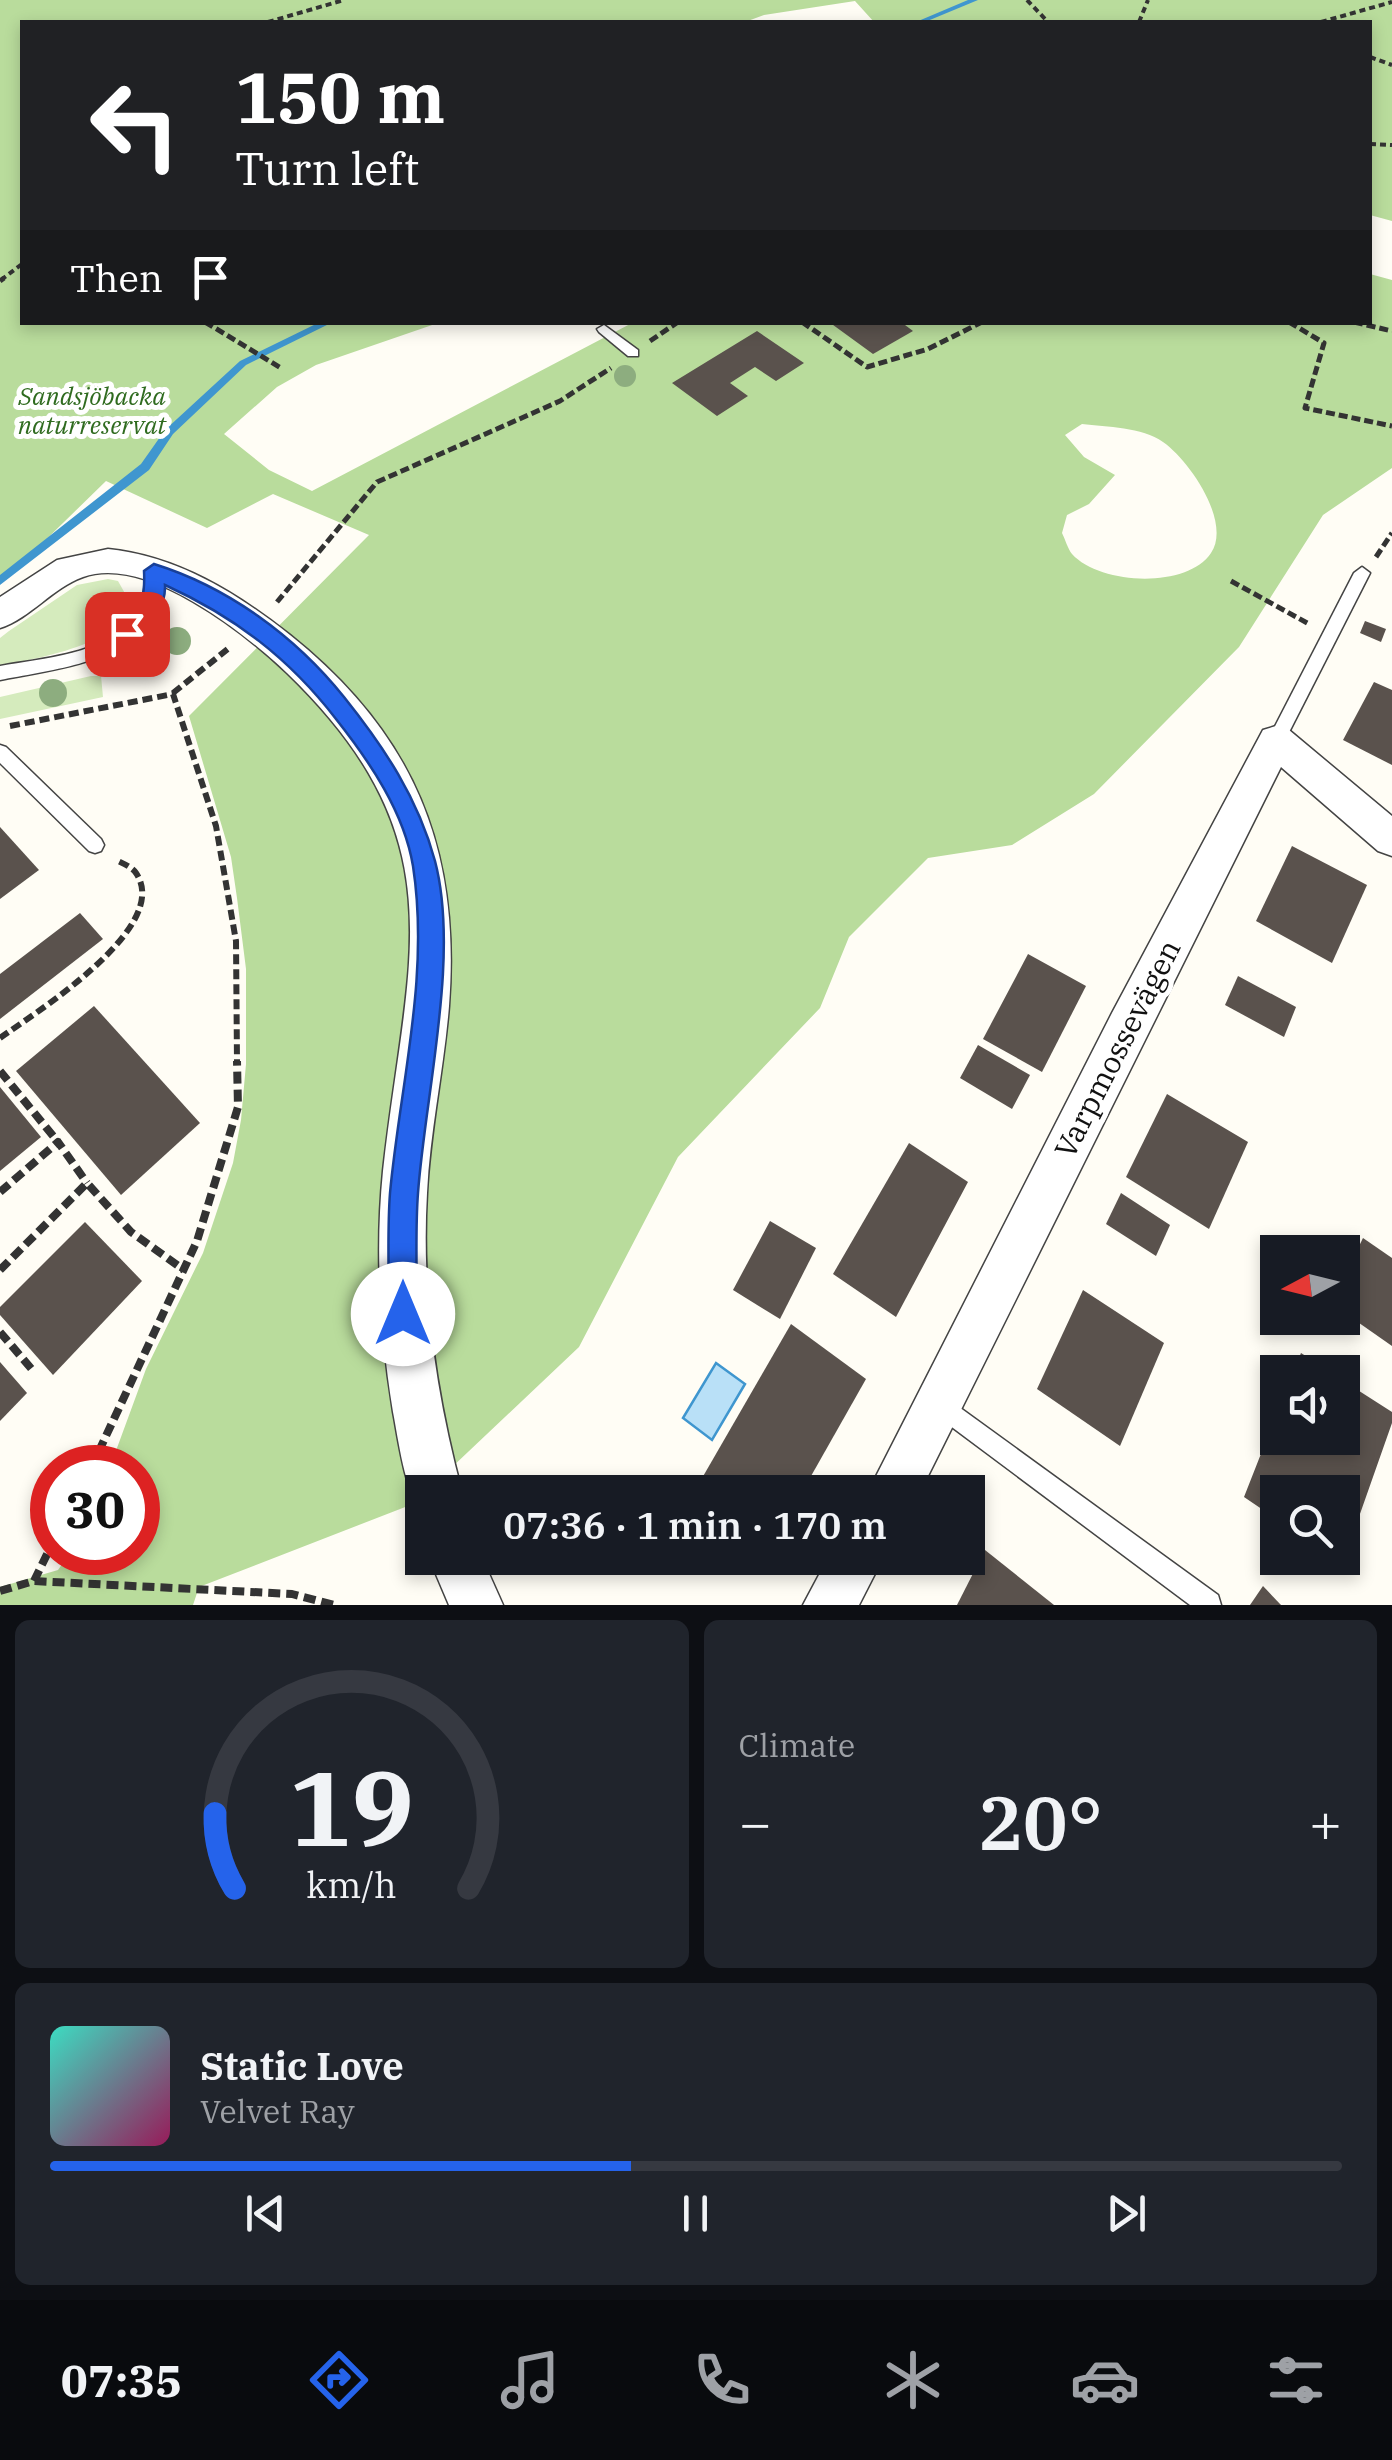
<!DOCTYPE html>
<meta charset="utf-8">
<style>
body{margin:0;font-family:"IBM Plex Serif",serif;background:#20242c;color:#f1f3f6;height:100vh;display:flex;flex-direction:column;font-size:38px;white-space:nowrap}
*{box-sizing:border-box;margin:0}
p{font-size:32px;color:#9ea1a6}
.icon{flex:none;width:55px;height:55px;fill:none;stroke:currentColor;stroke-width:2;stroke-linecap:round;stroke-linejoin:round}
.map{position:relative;height:1605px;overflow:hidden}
.panel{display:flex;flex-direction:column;gap:15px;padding:15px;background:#0d0f14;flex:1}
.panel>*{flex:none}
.hud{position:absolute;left:20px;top:20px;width:1352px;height:305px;border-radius:0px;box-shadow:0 5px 15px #0003;background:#202124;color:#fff;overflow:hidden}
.needle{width:65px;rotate:263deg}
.tools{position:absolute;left:1260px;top:1235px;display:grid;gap:20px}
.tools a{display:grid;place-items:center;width:100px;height:100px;border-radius:0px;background:#171b24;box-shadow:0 5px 15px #0003;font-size:50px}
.speed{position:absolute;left:30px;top:1445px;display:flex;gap:20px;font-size:50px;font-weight:700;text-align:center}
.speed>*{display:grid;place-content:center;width:130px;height:130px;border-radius:50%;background:#171b24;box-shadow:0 5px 15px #0003;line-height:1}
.speed .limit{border:15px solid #d22;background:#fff;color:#111}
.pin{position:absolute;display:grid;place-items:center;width:85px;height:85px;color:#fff;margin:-42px;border-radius:20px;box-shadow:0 5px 15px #0006}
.me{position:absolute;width:110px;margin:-55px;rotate:0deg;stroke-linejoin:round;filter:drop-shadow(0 0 8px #0008)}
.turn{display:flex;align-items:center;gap:35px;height:210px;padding:0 50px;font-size:45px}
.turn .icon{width:130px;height:130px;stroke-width:2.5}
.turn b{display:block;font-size:70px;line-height:85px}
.then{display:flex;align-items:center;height:95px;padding:0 50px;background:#0003;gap:20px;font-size:38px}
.big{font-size:75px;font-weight:600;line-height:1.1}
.panel .card{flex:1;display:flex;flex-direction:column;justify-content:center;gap:15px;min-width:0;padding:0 35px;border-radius:15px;background:#20242c}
.panel .dial{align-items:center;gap:0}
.dial svg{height:260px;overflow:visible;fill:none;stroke:#363941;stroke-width:7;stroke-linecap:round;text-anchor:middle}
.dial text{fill:#f1f3f6;stroke:none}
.song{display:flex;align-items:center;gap:30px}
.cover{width:120px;height:120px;border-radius:15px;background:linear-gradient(135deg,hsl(170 70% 55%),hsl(330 70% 35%))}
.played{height:10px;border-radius:5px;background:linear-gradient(90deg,#2563eb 45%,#363941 45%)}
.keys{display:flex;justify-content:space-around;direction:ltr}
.heat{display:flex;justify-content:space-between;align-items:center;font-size:55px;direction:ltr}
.panel .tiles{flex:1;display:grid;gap:15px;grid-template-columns:1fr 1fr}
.card:last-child{grid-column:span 2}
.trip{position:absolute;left:405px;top:1475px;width:580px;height:100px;border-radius:0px;background:#171b24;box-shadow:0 5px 15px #0003;font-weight:600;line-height:100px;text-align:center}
.tabs{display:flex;height:160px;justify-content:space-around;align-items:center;background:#090b0e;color:#9ea1a6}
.tabs .icon{width:70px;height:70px}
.tabs .active{color:#2563eb}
.tabs b{font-size:45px;color:#f1f3f6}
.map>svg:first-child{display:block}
</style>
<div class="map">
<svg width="1392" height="1605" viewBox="0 0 1392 1605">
<rect width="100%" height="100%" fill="#fffdf5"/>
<g fill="#d5ebbd">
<path d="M108,579L118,581C121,587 127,595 128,602C133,642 29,661 0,665V638L9,631L77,585Z"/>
<polygon points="91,676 101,676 103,697 0,719 0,697"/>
</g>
<path fill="#b9dc9c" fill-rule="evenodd" d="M0,0H1392V221L1370,215V22H874L855,1L764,15L745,22H22V322L438,323L316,365L277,387L224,434L269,470L312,491L632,323L1370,322V274L1392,280V468L1323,515L1239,647L1094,794L1012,845L928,858L849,937L820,1008L678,1157L579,1347L413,1504L199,1587L193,1605H0V1587L58,1570L70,1553L138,1552V1468L110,1467L146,1369L203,1253L233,1163L241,1120L246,1064V969L237,898L231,857L189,716L369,535L273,494L207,528L106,481L21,564L0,578ZM1082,424C1107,427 1142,427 1163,442C1189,460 1232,522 1211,553C1187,589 1100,585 1072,554C1068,549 1065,539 1062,533L1067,515L1089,504L1115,475L1084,457L1065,435Z"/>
<polygon fill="#b9e0f7" stroke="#3f96cf" stroke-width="2.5" points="716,1363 745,1384 712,1440 683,1418"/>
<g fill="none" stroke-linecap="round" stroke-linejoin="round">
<g fill="#3f96cf" fill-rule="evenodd">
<polygon points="968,0 978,0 925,22 916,22"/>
<polygon points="320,322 333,322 246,365 173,434 149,470 0,585 0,575 141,464 165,430 240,361"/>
</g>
</g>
<g fill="#5a524d">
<polygon points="829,322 901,322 913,331 873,354"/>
<polygon points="757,331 804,363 776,381 755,367 730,383 748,396 717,416 672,383"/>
<polygon points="1365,621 1386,629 1381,642 1360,633"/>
<polygon points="1374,682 1392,690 1392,765 1343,740"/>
<polygon points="0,827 39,870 0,899"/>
<polygon points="1292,846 1367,885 1332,963 1256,921"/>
<polygon points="80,913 103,939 0,1019 0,974"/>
<polygon points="1028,954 1086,986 1042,1072 983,1039"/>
<polygon points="1238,976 1296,1007 1284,1037 1225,1005"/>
<polygon points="94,1006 200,1123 121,1195 16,1071"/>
<polygon points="978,1045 1030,1075 1012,1109 960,1078"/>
<polygon points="0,1087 41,1137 0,1171"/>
<polygon points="1167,1094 1248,1142 1209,1229 1126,1177"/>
<polygon points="909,1143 968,1182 896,1317 833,1274"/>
<polygon points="1121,1193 1170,1225 1156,1256 1106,1224"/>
<polygon points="770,1221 816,1248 780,1319 733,1290"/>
<polygon points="85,1222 142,1281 53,1375 0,1315 0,1307"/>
<polygon points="1363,1238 1392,1258 1392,1346 1342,1311 1342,1281"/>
<polygon points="1083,1290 1164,1343 1120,1446 1037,1389"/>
<polygon points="791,1324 866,1379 802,1492 694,1492"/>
<polygon points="1301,1353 1331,1372 1293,1372"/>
<polygon points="0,1362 27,1393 0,1421"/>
<polygon points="1342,1380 1392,1412 1392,1423 1342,1565 1330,1558 1342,1558 1342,1492 1278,1492 1278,1520 1244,1497 1277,1413 1278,1438 1342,1438"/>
<polygon points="985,1550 1054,1605 957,1605"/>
<polygon points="1263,1586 1281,1605 1250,1605"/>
</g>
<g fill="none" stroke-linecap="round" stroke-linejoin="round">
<defs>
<g id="service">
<polygon points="604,325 638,350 638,356 628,356 599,332 597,329"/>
<path d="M154,565L162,571C160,590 158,608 146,624C118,664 45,671 0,680V666C43,658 105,655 134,617C144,604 145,587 146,571Z"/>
<polygon points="1362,567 1370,573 1282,746 1270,746 1268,741 1270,736 1354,573"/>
<polygon points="0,745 6,747 101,839 104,845 101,851 95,853 89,851 0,763"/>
<polygon points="941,1394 1218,1595 1221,1605 1190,1605 933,1413 930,1405 933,1397"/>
</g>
<g id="minor">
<path d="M108,549C177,556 237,593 290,635C414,734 461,849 449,1006C444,1069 430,1130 427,1193C421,1295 436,1394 462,1492H422V1511C405,1494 398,1437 393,1412C380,1332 375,1251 383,1171C406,960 462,842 287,673C245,633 146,554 83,577C52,588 31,618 0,628V597L57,560Z"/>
<polygon points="1276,726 1289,730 1392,816 1392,856 1378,851 1281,767 920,1492 868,1492 1112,1013 1263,730"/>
<polygon points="429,1558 482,1558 503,1605 449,1605"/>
<polygon points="828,1558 883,1558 859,1605 803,1605"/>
</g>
</defs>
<use href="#service" stroke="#444" stroke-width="3"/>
<use href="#minor" stroke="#444" stroke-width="3"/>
<g stroke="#333" stroke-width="4" stroke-dasharray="6 4" stroke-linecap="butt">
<polyline points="1027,0 1048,22"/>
<polyline points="268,22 344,0"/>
<polyline points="1139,22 1148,0"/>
<polyline points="1321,22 1392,2"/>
<polyline points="1370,57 1392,65"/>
<polyline points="1370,144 1392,145"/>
<polyline points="1,280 22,264"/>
</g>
<g stroke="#333" stroke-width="5" stroke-dasharray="9 4" stroke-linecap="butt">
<polyline points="0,281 4,278"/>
<polyline points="205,322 281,368"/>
<polyline points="802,322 867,367 928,349 982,322"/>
<polyline points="1289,322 1324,343 1305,408 1392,426"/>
<polyline points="1354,322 1392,331"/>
<polyline points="650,341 678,322"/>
<polyline points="1376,557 1392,533"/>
<polyline points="1231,581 1309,624"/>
<polyline points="277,602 377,482 560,401 611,368"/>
</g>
<g stroke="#333" stroke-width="6" stroke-dasharray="10 5" stroke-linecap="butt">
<polyline points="173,693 229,648"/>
<polyline points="10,726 173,694 216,826 236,941 237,1063"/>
<path d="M0,1038C35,1013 173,927 136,873C132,867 122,863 116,860"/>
</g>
<g stroke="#333" stroke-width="8" stroke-dasharray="12 6" stroke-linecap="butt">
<polyline points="0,1071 58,1142"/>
<polyline points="0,1192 58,1142 87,1183"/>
<polyline points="0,1270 87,1183 131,1232 184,1270"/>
<polyline points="0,1332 35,1373"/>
<polyline points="91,1468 197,1241 238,1107 237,1061"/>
<polyline points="34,1581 52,1544"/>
<polyline points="0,1591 34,1581 292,1594 334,1605"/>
</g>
<use href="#service" fill="#fff" fill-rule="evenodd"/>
<use href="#minor" fill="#fff" fill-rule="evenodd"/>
</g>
<g fill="#8dad7f">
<circle cx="625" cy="376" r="11"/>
<circle cx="177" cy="641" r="14"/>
<circle cx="53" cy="693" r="14"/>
</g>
<path fill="#2563eb" stroke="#184099" stroke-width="2.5" d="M154,564C228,587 295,636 344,697C384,747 418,798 435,861C460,956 425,1095 418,1193C415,1233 417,1274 417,1314L413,1325L403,1329L393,1325L389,1314C389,1274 387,1233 390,1193C400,1085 430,976 413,866C404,812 370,762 336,719C289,658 235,617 165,585C166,608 151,625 135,640H120L117,634C135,606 146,609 144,571Z"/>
<g text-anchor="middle" stroke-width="10" stroke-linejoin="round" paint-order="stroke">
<g font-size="25" font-style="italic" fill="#2f6b1f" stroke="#fff">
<text x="92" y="405">Sandsjöbacka<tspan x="92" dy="29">naturreservat</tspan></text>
</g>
<g font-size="30" fill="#111" stroke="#fff">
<text transform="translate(1118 1049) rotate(-63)" y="10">Varpmossevägen</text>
</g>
</g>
</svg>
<div class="tools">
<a><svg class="needle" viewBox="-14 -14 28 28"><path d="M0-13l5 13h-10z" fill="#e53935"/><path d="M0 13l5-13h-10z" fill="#9ea1a6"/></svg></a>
<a><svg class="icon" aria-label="sound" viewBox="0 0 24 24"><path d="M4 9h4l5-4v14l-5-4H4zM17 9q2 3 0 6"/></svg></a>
<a><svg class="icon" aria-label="search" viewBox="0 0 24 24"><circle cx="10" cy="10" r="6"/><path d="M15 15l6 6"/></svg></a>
</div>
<div class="speed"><div class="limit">30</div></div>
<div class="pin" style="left:127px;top:634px;background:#d93025"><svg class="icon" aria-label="arrive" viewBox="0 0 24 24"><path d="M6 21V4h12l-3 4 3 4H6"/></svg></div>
<svg class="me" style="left:403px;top:1314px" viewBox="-20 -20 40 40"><circle r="19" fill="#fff"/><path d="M0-13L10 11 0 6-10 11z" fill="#2563eb"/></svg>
<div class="trip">07:36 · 1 min · 170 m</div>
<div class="hud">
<div class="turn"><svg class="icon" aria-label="left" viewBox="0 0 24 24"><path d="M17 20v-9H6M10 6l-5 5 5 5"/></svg><div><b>150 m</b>Turn left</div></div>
<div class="then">Then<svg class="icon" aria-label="arrive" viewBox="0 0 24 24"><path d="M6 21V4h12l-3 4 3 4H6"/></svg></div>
</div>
</div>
<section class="panel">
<div class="tiles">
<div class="card dial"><svg viewBox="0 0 100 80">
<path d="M14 69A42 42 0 1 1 86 69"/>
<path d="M14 69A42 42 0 0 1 8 46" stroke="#2563eb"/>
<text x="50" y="56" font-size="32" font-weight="700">19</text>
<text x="50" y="72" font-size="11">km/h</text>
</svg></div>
<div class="card"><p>Climate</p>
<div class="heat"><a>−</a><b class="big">20°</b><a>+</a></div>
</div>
<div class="card">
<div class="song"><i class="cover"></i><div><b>Static Love</b><p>Velvet Ray</p></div></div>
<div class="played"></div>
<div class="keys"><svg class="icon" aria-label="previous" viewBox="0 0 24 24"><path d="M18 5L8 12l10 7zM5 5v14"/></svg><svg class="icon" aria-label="pause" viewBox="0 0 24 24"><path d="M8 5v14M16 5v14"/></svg><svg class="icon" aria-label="next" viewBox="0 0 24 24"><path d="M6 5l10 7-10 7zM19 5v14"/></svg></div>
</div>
</div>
</section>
<nav class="tabs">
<b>07:35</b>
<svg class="icon active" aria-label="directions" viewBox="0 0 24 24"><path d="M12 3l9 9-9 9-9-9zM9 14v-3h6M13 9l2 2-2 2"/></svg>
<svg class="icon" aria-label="music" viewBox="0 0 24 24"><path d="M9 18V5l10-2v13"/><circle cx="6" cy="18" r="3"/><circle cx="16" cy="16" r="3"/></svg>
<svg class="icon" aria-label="phone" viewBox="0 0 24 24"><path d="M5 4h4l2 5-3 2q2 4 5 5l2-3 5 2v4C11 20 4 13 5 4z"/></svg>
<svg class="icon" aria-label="climate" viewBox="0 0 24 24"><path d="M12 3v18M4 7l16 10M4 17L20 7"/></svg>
<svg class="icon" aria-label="car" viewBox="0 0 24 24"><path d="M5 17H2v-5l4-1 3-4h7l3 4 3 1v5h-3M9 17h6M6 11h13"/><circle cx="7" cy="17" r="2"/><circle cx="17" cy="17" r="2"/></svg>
<svg class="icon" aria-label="filters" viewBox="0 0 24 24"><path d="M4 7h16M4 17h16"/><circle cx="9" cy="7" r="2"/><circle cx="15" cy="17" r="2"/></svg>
</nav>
